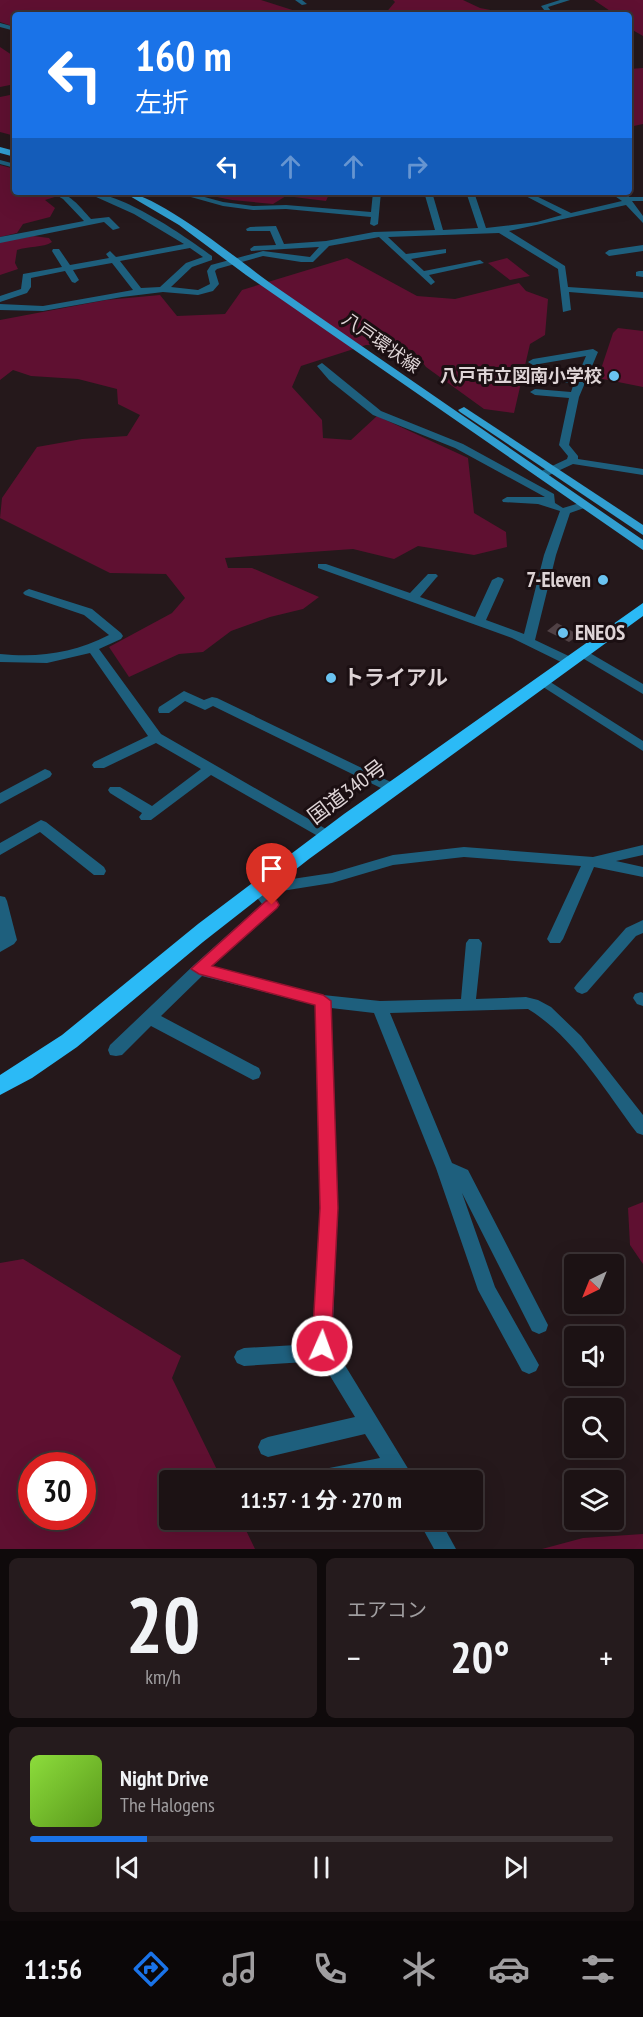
<!DOCTYPE html>
<html lang="ja">
<meta charset="utf-8">
<style>
body{margin:0;font-family:"PT Sans Narrow","Noto Sans JP",sans-serif;background:#251b1d;color:#f1f3f6;height:100vh;display:flex;flex-direction:column;font-size:22px;white-space:nowrap}
*{box-sizing:border-box;margin:0}
p{font-size:20px;color:#a09ea0}
.icon{flex:none;width:33px;height:33px;fill:none;stroke:currentColor;stroke-width:2;stroke-linecap:round;stroke-linejoin:round}
.map{position:relative;height:1549px;overflow:hidden}
.drawer{display:flex;flex-direction:column;gap:9px;padding:9px;background:#0f0a0b;flex:1}
.drawer>*{flex:none}
.hud{position:absolute;left:12px;top:12px;width:620px;height:183px;border-radius:6px;box-shadow:0 6px 24px #0002,0 0 0 2px #3a3234;background:#1a73e8;color:#fff;overflow:hidden}
.needle{width:39px;rotate:223deg}
.fabs{position:absolute;left:564px;top:1254px;display:grid;gap:12px}
.fabs a{display:grid;place-items:center;width:60px;height:60px;border-radius:6px;background:#1c1214;box-shadow:0 6px 24px #0002,0 0 0 2px #3a3234;font-size:30px}
.speed{position:absolute;left:18px;top:1452px;display:flex;gap:12px;font-size:30px;font-weight:700;text-align:center}
.speed>*{display:grid;place-content:center;width:78px;height:78px;border-radius:50%;background:#1c1214;box-shadow:0 6px 24px #0002,0 0 0 2px #3a3234;line-height:1}
.speed .limit{border:9px solid #d22;background:#fff;color:#111}
.pin{position:absolute;display:grid;place-items:center;width:51px;height:51px;color:#fff;margin:-62px -26px;border-radius:50% 50% 50% 0;rotate:-45deg;box-shadow:0 0 6px #0007}
.pin .icon{rotate:45deg}
.me{position:absolute;width:66px;margin:-33px;rotate:2deg;stroke-linejoin:round;filter:drop-shadow(0 0 4px #0008)}
.turn{display:flex;align-items:center;gap:21px;height:126px;padding:0 24px;font-size:27px}
.turn .icon{width:78px;height:78px;stroke-width:2.5}
.turn b{display:block;font-size:42px;line-height:51px}
.lanes{display:flex;align-items:center;height:57px;padding:0 24px;background:#0003;justify-content:center;gap:30px;direction:ltr}
.lanes .off{opacity:.35}
.big{font-size:45px;font-weight:700;line-height:1.1}
.drawer .card{flex:1;display:flex;flex-direction:column;justify-content:center;gap:9px;min-width:0;padding:0 21px;border-radius:9px;background:#251b1d}
.drawer .dial{align-items:center;gap:0}
.dial b{font-size:78px;line-height:1}
.song{display:flex;align-items:center;gap:18px}
.cover{width:72px;height:72px;border-radius:9px;background:linear-gradient(135deg,hsl(90 70% 55%),hsl(90 70% 35%))}
.played{height:6px;border-radius:3px;background:linear-gradient(90deg,#1a73e8 20%,#3a3234 20%)}
.keys{display:flex;justify-content:space-around;direction:ltr}
.heat{display:flex;justify-content:space-between;align-items:center;font-size:33px;direction:ltr}
.drawer .tiles{flex:1;display:grid;gap:9px;grid-template-columns:1fr 1fr}
.card:last-child{grid-column:span 2}
.trip{position:absolute;left:159px;top:1470px;width:324px;height:60px;border-radius:6px;background:#1c1214;box-shadow:0 6px 24px #0002,0 0 0 2px #3a3234;font-weight:700;line-height:60px;text-align:center}
.tab-bar{display:flex;height:96px;justify-content:space-around;align-items:center;background:#0b0708;color:#a09ea0}
.tab-bar .icon{width:42px;height:42px}
.tab-bar .on{color:#1a73e8}
.tab-bar b{font-size:27px;color:#f1f3f6}
.map>svg:first-child{display:block}
</style>
<div class="map">
<svg width="643" height="1549" viewBox="0 0 643 1549">
<rect width="100%" height="100%" fill="#25181b"/>
<g fill="#5f1031" fill-rule="evenodd">
<polygon points="0,0 261,0 308,15 15,15 15,27 0,22"/>
<polygon points="393,0 463,0 480,8 517,15 384,15 395,2"/>
<polygon points="594,0 643,0 643,36 629,28 628,15 616,15"/>
<polygon points="0,47 15,57 15,84 0,87"/>
<polygon points="643,68 643,124 629,127 629,69"/>
<polygon points="15,94 15,136 0,132 0,97"/>
<polygon points="0,165 15,169 15,192 46,192 58,196 45,200 55,208 50,217 23,224 17,233 0,237"/>
<polygon points="192,192 330,192 326,201 286,196 273,204 232,200"/>
<path d="M33,236L49,238L52,242C43,248 28,246 17,250L15,263L18,269L0,275V242Z"/>
<polygon points="347,258 417,296 455,299 519,283 526,291 548,299 545,335 530,344 514,413 484,409 426,367 414,351 398,346 366,345 301,366 292,387 322,420 323,438 351,440 377,416 468,458 474,513 506,532 507,547 474,555 418,546 394,559 353,549 225,558 228,568 252,568 319,597 303,609 270,617 231,631 203,652 179,654 129,677 109,647 172,613 185,598 166,574 110,573 0,518 2,498 37,447 82,439 127,436 140,415 118,404 117,389 78,379 31,376 13,370 0,380 0,320 106,300 160,295 177,316 225,314 242,290"/>
<polygon points="507,258 530,276 510,280 488,263"/>
<polygon points="618,328 643,331 643,387 598,378 613,333"/>
<polygon points="643,1202 643,1264 630,1245 628,1208"/>
<path d="M23,1259L181,1356L172,1378L222,1480H170V1520H241L255,1549H0V1263ZM32,1466H82V1516H32Z"/>
<polygon points="643,1534 643,1549 542,1549 583,1538"/>
</g>
<polygon fill="#504145" points="557,623 579,635 569,642 547,631"/>
<g fill="none" stroke-linecap="round" stroke-linejoin="round">
<g fill="#1e5f7d" fill-rule="evenodd">
<polygon points="295,0 302,0 307,4 302,5"/>
<polygon points="560,0 570,0 548,7 554,15 548,15 541,6"/>
<polygon points="0,23 15,27 15,31 0,27"/>
<polygon points="628,146 632,148 632,181 628,183"/>
<polygon points="0,160 15,164 15,168 0,164"/>
<path d="M51,192C70,192 79,206 91,219L109,217L120,228L113,230L104,222L0,243V237L84,221L63,199Z"/>
<path d="M85,192C122,192 183,235 212,256V260L192,267L171,287L198,290L210,284L207,271L211,265L263,251L310,257L319,247L251,251L250,249L254,246L276,245L270,231H247L246,229L250,227L276,226L284,244L326,241L374,232L435,230L424,192H432L443,230L478,228L466,192H474L486,228L537,222L562,215L518,192H528L571,213L622,201L609,192H627L629,197H643V201H632L643,216V223L626,205L509,231L565,266L568,287L643,292V298L569,292L571,310L563,312L558,269L499,233L388,237L406,254L446,249V253L411,259L424,271L480,260L484,263L429,275L435,282L431,285L379,237L374,238L329,246L313,262H301L263,256L217,269L215,271L219,284L213,291L198,295L163,292L122,297L43,311L0,310V304L43,306L133,290L112,263L73,270L79,280L75,283L72,282L65,271L31,278V287L27,293L0,302V296L21,289L23,274L62,267L52,251L53,249H59L70,265L109,258L106,254L110,251L116,257L184,244L134,214ZM190,248L203,257L186,263L160,287L141,288L120,261Z"/>
<polygon points="173,192 186,192 223,202 253,206 286,205 371,212 373,192 381,192 378,224 374,226 370,224 371,217 286,209 253,210 223,206"/>
<polygon points="643,245 643,251 609,256 605,253 609,250"/>
<polygon points="639,271 643,271 643,277 636,276 636,272"/>
<polygon points="593,349 598,352 579,397 569,445 578,456 578,459 643,469 643,475 573,464 545,477 537,477 537,473 567,459 568,456 559,445 569,398 535,395 530,392 535,389 571,392 574,383 545,381 540,378 545,375 577,377 586,356 533,365 528,362 533,359"/>
<polygon points="322,363 381,411 463,444 554,494 555,503 563,508 583,502 587,503 587,507 570,513 556,555 535,640 575,659 577,662 575,665 567,665 512,638 318,568 318,564 326,564 410,593 428,574 436,574 438,576 436,578 420,597 475,617 492,580 498,577 502,578 504,580 486,620 524,634 544,555 560,511 538,504 503,502 502,500 507,497 545,497 455,448 373,415 329,380 317,366"/>
<path d="M29,589L92,609L121,633L123,636L121,639L99,649L161,734L333,833L335,836L333,839H323L211,775L151,820H141L139,817L142,813L110,793L108,790L110,787H120L152,806L201,769L156,743L104,768H94L92,765L94,762L148,736L90,653L47,663L0,662V654C40,658 73,653 109,635L84,615L25,595L23,593L25,591Z"/>
<polygon points="583,649 643,684 643,694 579,656 577,653 579,650"/>
<polygon points="544,678 643,741 643,751 540,685 538,682"/>
<polygon points="184,691 204,700 212,697 217,698 397,785 399,788 397,791 387,791 213,706 205,710 185,701 169,713 159,713 158,710 159,707"/>
<polygon points="45,769 50,771 52,774 50,777 0,804 0,793"/>
<polygon points="41,820 46,822 104,867 106,871 104,875 94,875 40,832 0,855 0,843"/>
<path d="M643,845V855L616,861L643,867V877L594,867L563,939L560,943H550L547,939L581,866L464,857L393,865L332,883L269,893L278,905L276,909L212,966L323,995L380,1001L461,999L466,943L469,939H479L482,943L476,999L526,997L538,1000L551,1007L581,1036L643,1115V1135L637,1133C605,1091 574,1037 528,1009L390,1013L452,1163L468,1170L548,1325L546,1331L539,1334L532,1331L462,1193L495,1287L539,1365L536,1371L529,1374L522,1371L478,1290L436,1168L374,1013L331,1008L338,1208L332,1344L415,1480H394L391,1476L368,1480H309L312,1473L319,1470L380,1458L365,1434L268,1457L261,1454L258,1447L261,1440L268,1437L355,1417L321,1361L244,1366L237,1363L234,1357L237,1351L244,1348L313,1344L320,1208L315,1005L202,976L161,1016L259,1068L261,1073L259,1078L253,1080L151,1026L122,1055L116,1056L110,1055L108,1050L110,1045L194,965L262,904L250,889L252,885L332,873L393,855L464,847L593,857Z"/>
<polygon points="0,896 5,897 7,901 17,940 14,944 0,952"/>
<polygon points="643,920 643,933 636,936 587,992 582,994 577,992 574,988 577,984 626,928"/>
<polygon points="641,992 643,993 643,1006 637,1004 633,998 635,994"/>
<polygon points="418,1520 440,1520 456,1549 434,1549"/>
</g>
<g fill="#319fd1" fill-rule="evenodd">
<polygon points="0,147 15,151 15,157 0,153"/>
<path d="M123,192C157,192 244,265 276,287C398,371 521,456 643,540V550L246,275L179,225Z"/>
<polygon points="464,407 643,525 643,535 460,412 458,410"/>
</g>
<polygon fill="#2bbaf6" fill-rule="evenodd" points="643,603 643,616 309,859 203,942 77,1047 32,1078 0,1095 0,1075 62,1035 198,924 344,814"/>
</g>
<polygon fill="#e11d48" stroke="#92132f" stroke-width="1.5" points="272,899 277,901 279,905 277,908 212,966 323,995 331,1001 338,1208 331,1346 329,1352 322,1355 315,1352 312,1346 320,1208 315,1005 199,974 191,969 266,901"/>
<g fill="#6ac3f1" stroke="#1b0f12" stroke-width="2">
<circle cx="614" cy="376" r="6"/>
<circle cx="603" cy="580" r="6"/>
<circle cx="563" cy="633" r="6"/>
<circle cx="331" cy="678" r="6"/>
</g>
<g text-anchor="middle" stroke-width="6" stroke-linejoin="round" paint-order="stroke">
<g font-size="18" fill="#ded4d6" stroke="#1b0f12">
<text transform="translate(381 343) rotate(35)" y="6">八戸環状線</text>
</g>
<g font-size="18" font-weight="bold" fill="#ded4d6" stroke="#1b0f12" text-anchor="end">
<text x="602" y="382">八戸市立図南小学校</text>
</g>
<g font-size="21" font-weight="bold" fill="#ded4d6" stroke="#1b0f12" text-anchor="start">
<text x="591" y="587" text-anchor="end">7-Eleven</text>
<text x="575" y="640">ENEOS</text>
<text x="343" y="685">トライアル</text>
</g>
<g font-size="21" fill="#ded4d6" stroke="#1b0f12">
<text transform="translate(347 792) rotate(-37)" y="7">国道340号</text>
</g>
</g>
</svg>
<div class="fabs">
<a><svg class="needle" viewBox="-14 -14 28 28"><path d="M0-13l5 13h-10z" fill="#e53935"/><path d="M0 13l5-13h-10z" fill="#a09ea0"/></svg></a>
<a><svg class="icon" aria-label="sound" viewBox="0 0 24 24"><path d="M4 9h4l5-4v14l-5-4H4zM17 9q2 3 0 6"/></svg></a>
<a><svg class="icon" aria-label="search" viewBox="0 0 24 24"><circle cx="10" cy="10" r="6"/><path d="M15 15l6 6"/></svg></a>
<a><svg class="icon" aria-label="layers" viewBox="0 0 24 24"><path d="M12 4l9 5-9 5-9-5zM3 14l9 5 9-5"/></svg></a>
</div>
<div class="speed"><div class="limit">30</div></div>
<div class="pin" style="left:272px;top:905px;background:#d93025"><svg class="icon" aria-label="arrive" viewBox="0 0 24 24"><path d="M6 21V4h12l-3 4 3 4H6"/></svg></div>
<svg class="me" style="left:322px;top:1346px" viewBox="-20 -20 40 40"><circle r="17" fill="#e11d48" stroke="#fff" stroke-width="3"/><path d="M0-11L8 9 0 5-8 9z" fill="#fff"/></svg>
<div class="trip">11:57 · 1 分 · 270 m</div>
<div class="hud">
<div class="turn"><svg class="icon" aria-label="left" viewBox="0 0 24 24"><path d="M17 20v-9H6M10 6l-5 5 5 5"/></svg><div><b>160 m</b>左折</div></div>
<div class="lanes"><svg class="icon" aria-label="left" viewBox="0 0 24 24"><path d="M17 20v-9H6M10 6l-5 5 5 5"/></svg><svg class="icon off" aria-label="ahead" viewBox="0 0 24 24"><path d="M12 20V5M6 11l6-6 6 6"/></svg><svg class="icon off" aria-label="ahead" viewBox="0 0 24 24"><path d="M12 20V5M6 11l6-6 6 6"/></svg><svg class="icon off" aria-label="right" viewBox="0 0 24 24"><path d="M7 20v-9h11M14 6l5 5-5 5"/></svg></div>
</div>
</div>
<section class="drawer">
<div class="tiles">
<div class="card dial"><b>20</b><p>km/h</p></div>
<div class="card"><p>エアコン</p>
<div class="heat"><a>−</a><b class="big">20°</b><a>+</a></div>
</div>
<div class="card">
<div class="song"><i class="cover"></i><div><b>Night Drive</b><p>The Halogens</p></div></div>
<div class="played"></div>
<div class="keys"><svg class="icon" aria-label="previous" viewBox="0 0 24 24"><path d="M18 5L8 12l10 7zM5 5v14"/></svg><svg class="icon" aria-label="pause" viewBox="0 0 24 24"><path d="M8 5v14M16 5v14"/></svg><svg class="icon" aria-label="next" viewBox="0 0 24 24"><path d="M6 5l10 7-10 7zM19 5v14"/></svg></div>
</div>
</div>
</section>
<nav class="tab-bar">
<b>11:56</b>
<svg class="icon on" aria-label="directions" viewBox="0 0 24 24"><path d="M12 3l9 9-9 9-9-9zM9 14v-3h6M13 9l2 2-2 2"/></svg>
<svg class="icon" aria-label="music" viewBox="0 0 24 24"><path d="M9 18V5l10-2v13"/><circle cx="6" cy="18" r="3"/><circle cx="16" cy="16" r="3"/></svg>
<svg class="icon" aria-label="phone" viewBox="0 0 24 24"><path d="M5 4h4l2 5-3 2q2 4 5 5l2-3 5 2v4C11 20 4 13 5 4z"/></svg>
<svg class="icon" aria-label="climate" viewBox="0 0 24 24"><path d="M12 3v18M4 7l16 10M4 17L20 7"/></svg>
<svg class="icon" aria-label="car" viewBox="0 0 24 24"><path d="M5 17H2v-5l4-1 3-4h7l3 4 3 1v5h-3M9 17h6M6 11h13"/><circle cx="7" cy="17" r="2"/><circle cx="17" cy="17" r="2"/></svg>
<svg class="icon" aria-label="filters" viewBox="0 0 24 24"><path d="M4 7h16M4 17h16"/><circle cx="9" cy="7" r="2"/><circle cx="15" cy="17" r="2"/></svg>
</nav>
